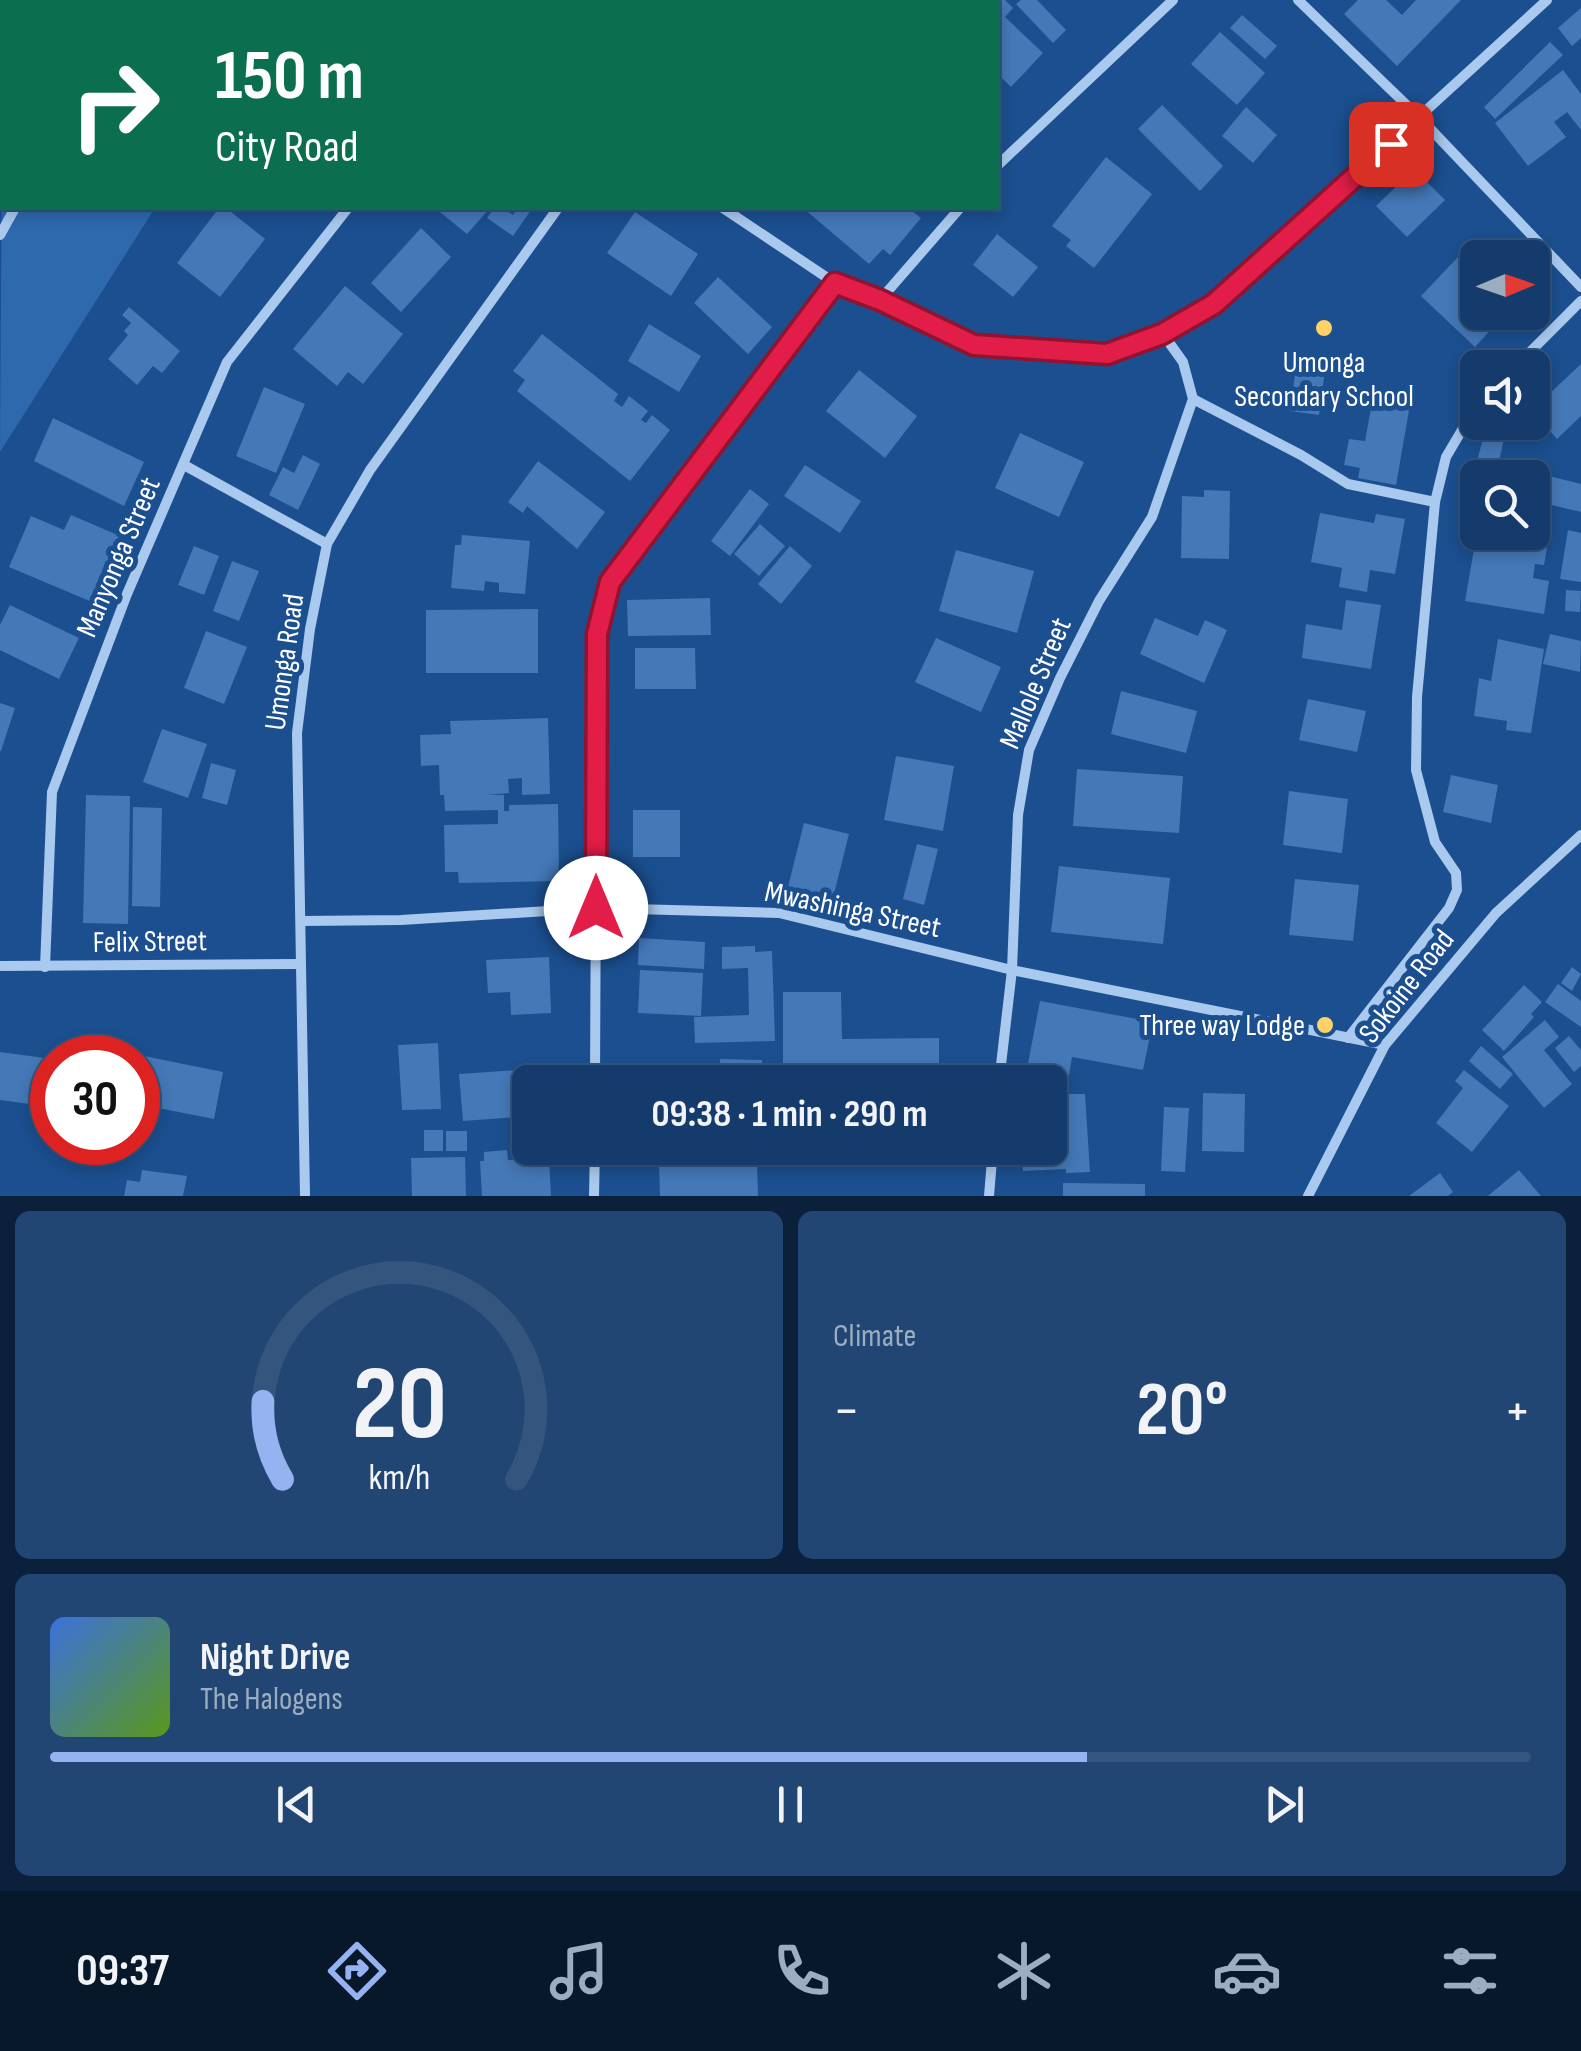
<!DOCTYPE html>
<meta charset="utf-8">
<style>
body{margin:0;font-family:"Sofia Sans Condensed",sans-serif;background:#214673;color:#f1f3f6;height:100vh;display:flex;flex-direction:column;font-size:38px;white-space:nowrap}
*{box-sizing:border-box;margin:0}
p{font-size:32px;color:#9dadc1}
.icon{flex:none;width:55px;height:55px;fill:none;stroke:currentColor;stroke-width:2;stroke-linecap:round;stroke-linejoin:round}
.map{position:relative;height:1196px;overflow:hidden}
.details{display:flex;flex-direction:column;gap:15px;padding:15px;background:#0b203b;flex:1}
.details>*{flex:none}
.banner{position:absolute;left:0px;top:0px;width:1000px;height:210px;box-shadow:0 5px 15px #0003,0 0 0 2px #33557e;background:#0b6e4f;color:#fff;overflow:hidden}
.needle{width:65px;rotate:88deg}
.buttons{position:absolute;left:1460px;top:240px;display:grid;gap:20px}
.buttons a{display:grid;place-items:center;width:90px;height:90px;border-radius:15px;background:#143b6b;box-shadow:0 5px 15px #0003,0 0 0 2px #33557e;font-size:50px}
.speed{position:absolute;left:30px;top:1035px;display:flex;gap:20px;font-size:50px;font-weight:700;text-align:center}
.speed>*{display:grid;place-content:center;width:130px;height:130px;border-radius:50%;background:#143b6b;box-shadow:0 5px 15px #0003,0 0 0 2px #33557e;line-height:1}
.speed .limit{border:15px solid #d22;background:#fff;color:#111}
.pin{position:absolute;display:grid;place-items:center;width:85px;height:85px;color:#fff;margin:-42px;border-radius:20px;box-shadow:0 5px 15px #0006}
.me{position:absolute;width:110px;margin:-55px;rotate:0deg;stroke-linejoin:round;filter:drop-shadow(0 0 8px #0008)}
.turn{display:flex;align-items:center;gap:35px;height:210px;padding:0 50px;font-size:45px}
.turn .icon{width:130px;height:130px;stroke-width:2.5}
.turn b{display:block;font-size:70px;line-height:85px}
.big{font-size:75px;font-weight:700;line-height:1.1}
.details .widget{flex:1;display:flex;flex-direction:column;justify-content:center;gap:15px;min-width:0;padding:0 35px;border-radius:15px;background:#214673}
.details .dial{align-items:center;gap:0}
.dial svg{height:260px;overflow:visible;fill:none;stroke:#33557e;stroke-width:7;stroke-linecap:round;text-anchor:middle}
.dial text{fill:#f1f3f6;stroke:none}
.song{display:flex;align-items:center;gap:30px}
.cover{width:120px;height:120px;border-radius:15px;background:linear-gradient(135deg,hsl(220 70% 55%),hsl(90 70% 35%))}
.played{height:10px;border-radius:5px;background:linear-gradient(90deg,#95b2f1 70%,#33557e 70%)}
.keys{display:flex;justify-content:space-around;direction:ltr}
.heat{display:flex;justify-content:space-between;align-items:center;font-size:55px;direction:ltr}
.details .tiles{flex:1;display:grid;gap:15px;grid-template-columns:1fr 1fr}
.widget:last-child{grid-column:span 2}
.trip{position:absolute;left:512px;top:1065px;width:555px;height:100px;border-radius:15px;background:#143b6b;box-shadow:0 5px 15px #0003,0 0 0 2px #33557e;font-weight:700;line-height:100px;text-align:center}
.menu{display:flex;height:160px;justify-content:space-around;align-items:center;background:#08182b;color:#9dadc1}
.menu .icon{width:70px;height:70px}
.menu .on{color:#95b2f1}
.menu b{font-size:45px;color:#f1f3f6}
.map>svg:first-child{display:block}
</style>
<div class="map">
<svg width="1581" height="1196" viewBox="0 0 1581 1196">
<rect width="100%" height="100%" fill="#1b4f8f"/>
<polygon fill="#2e69ad" points="2,136 2,208 155,208 0,452"/>
<g fill="#4478b7">
<polygon points="998,0 1005,0 1013,8 1005,17 1043,53 1011,87 998,74"/>
<polygon points="1021,0 1037,0 1066,30 1053,43 1016,4"/>
<polygon points="1358,0 1386,0 1402,15 1416,0 1461,0 1397,66 1344,14"/>
<polygon points="1581,8 1581,38 1572,46 1558,28"/>
<polygon points="1242,15 1277,46 1265,59 1230,28"/>
<polygon points="1220,32 1265,73 1237,105 1191,64"/>
<polygon points="1550,42 1563,55 1495,119 1484,107"/>
<polygon points="1563,70 1581,94 1581,130 1567,112 1554,122 1566,137 1528,166 1495,123"/>
<polygon points="1162,105 1223,166 1200,191 1138,129"/>
<polygon points="1246,107 1277,135 1253,163 1222,136"/>
<polygon points="1106,157 1152,194 1094,268 1066,246 1071,240 1052,226"/>
<polygon points="1414,169 1445,200 1407,237 1376,206"/>
<polygon points="219,208 226,208 265,239 220,297 177,263"/>
<polygon points="435,208 490,208 467,234"/>
<polygon points="494,208 503,208 513,215 517,208 531,210 513,236 487,218"/>
<polygon points="803,208 908,208 921,218 890,255 883,249 869,264"/>
<polygon points="635,212 698,254 671,296 607,253"/>
<polygon points="421,228 451,257 401,312 371,283"/>
<polygon points="997,234 1038,267 1013,297 973,265"/>
<polygon points="1459,256 1478,274 1478,312 1507,312 1475,347 1421,296"/>
<polygon points="718,277 772,327 748,354 694,303"/>
<polygon points="345,286 403,334 363,384 348,372 337,386 293,349"/>
<polygon points="129,307 180,351 162,373 153,366 137,385 108,359 128,335 124,331 131,323 122,315"/>
<polygon points="649,324 701,356 679,392 628,361"/>
<polygon points="542,334 618,394 614,401 622,407 629,396 648,411 641,420 646,423 652,415 670,430 630,481 517,391 525,380 513,371"/>
<polygon points="1298,352 1327,356 1319,415 1290,411"/>
<polygon points="1581,364 1581,416 1557,439 1532,410"/>
<polygon points="859,370 917,416 885,458 826,411"/>
<polygon points="264,387 305,404 276,473 236,456"/>
<polygon points="1374,392 1411,399 1396,485 1358,478 1360,468 1344,465 1349,439 1365,441"/>
<polygon points="53,418 144,462 124,506 34,461"/>
<polygon points="1020,433 1084,462 1059,517 995,488"/>
<polygon points="1484,434 1504,439 1495,478 1478,478 1478,491 1470,490"/>
<polygon points="303,455 320,464 298,510 269,495 283,467 294,473"/>
<polygon points="538,461 605,512 577,549 527,506 523,513 508,502"/>
<polygon points="805,465 861,501 840,533 784,496"/>
<polygon points="1517,467 1544,474 1537,505 1532,504 1532,478 1514,478"/>
<polygon points="1549,476 1581,484 1581,512 1543,503"/>
<polygon points="750,489 769,504 730,556 711,541"/>
<polygon points="1204,490 1230,491 1229,559 1181,558 1182,496 1204,497"/>
<polygon points="1320,513 1374,523 1376,514 1405,519 1395,574 1370,570 1367,592 1339,587 1342,568 1311,562"/>
<polygon points="71,515 120,536 92,602 9,567 31,516 64,530"/>
<polygon points="760,524 785,546 759,576 734,554"/>
<polygon points="1568,530 1581,533 1581,582 1560,579"/>
<polygon points="1477,532 1538,542 1537,547 1547,548 1544,565 1535,564 1533,578 1549,581 1544,614 1465,601"/>
<polygon points="462,535 530,541 525,594 499,592 499,583 485,581 484,591 451,588 455,545 461,545"/>
<polygon points="194,546 219,556 204,595 178,585"/>
<polygon points="790,546 812,566 781,604 758,584"/>
<polygon points="956,550 1034,571 1017,633 939,611"/>
<polygon points="232,561 259,571 239,621 213,611"/>
<polygon points="1566,590 1581,591 1580,612 1565,611"/>
<polygon points="710,598 711,635 628,636 627,600"/>
<polygon points="1346,600 1381,605 1371,669 1302,658 1306,624 1342,630"/>
<polygon points="10,605 79,638 59,679 0,650 0,625"/>
<polygon points="538,609 538,673 426,673 426,610"/>
<polygon points="1155,618 1198,636 1205,620 1227,630 1204,683 1140,654"/>
<polygon points="206,631 247,647 224,704 184,688"/>
<polygon points="1550,634 1581,641 1580,672 1543,664"/>
<polygon points="936,638 1001,667 981,712 915,682"/>
<polygon points="1498,639 1544,649 1531,733 1506,730 1507,721 1474,716 1479,678 1491,681"/>
<polygon points="635,648 695,648 696,689 635,689"/>
<polygon points="1121,691 1197,711 1186,753 1111,734"/>
<polygon points="1308,699 1366,711 1357,752 1299,740"/>
<polygon points="0,703 15,708 1,751 0,751"/>
<polygon points="548,718 550,794 522,795 522,778 508,779 509,793 487,795 504,795 504,811 509,811 509,805 558,804 559,881 459,883 458,872 445,872 444,825 498,824 498,810 445,811 444,795 440,795 439,765 421,766 420,735 451,734 450,721"/>
<polygon points="162,729 207,744 188,798 143,782"/>
<polygon points="896,756 954,766 943,831 884,820"/>
<polygon points="211,763 236,770 227,805 202,798"/>
<polygon points="1077,769 1183,776 1179,833 1073,826"/>
<polygon points="1451,775 1498,785 1491,823 1443,812"/>
<polygon points="1289,791 1348,799 1342,853 1283,845"/>
<polygon points="86,795 130,796 128,924 83,923"/>
<polygon points="133,807 162,808 160,907 132,906"/>
<rect x="633" y="810" width="47" height="47"/>
<polygon points="804,823 849,834 833,898 788,887"/>
<polygon points="917,844 938,849 924,905 903,899"/>
<polygon points="1059,866 1170,878 1163,944 1051,932"/>
<polygon points="1295,879 1359,885 1353,941 1289,935"/>
<polygon points="639,938 705,942 704,969 638,965"/>
<polygon points="755,946 755,952 772,951 775,1041 695,1043 694,1017 749,1015 748,968 722,969 722,947"/>
<polygon points="549,957 551,1013 511,1015 510,992 488,993 486,960"/>
<polygon points="1572,967 1581,974 1572,991 1561,983"/>
<polygon points="640,970 703,973 701,1016 638,1013"/>
<polygon points="1558,984 1581,1001 1581,1027 1545,1002"/>
<polygon points="1524,985 1542,1002 1531,1014 1534,1017 1504,1051 1482,1030"/>
<polygon points="783,992 841,992 842,1039 939,1038 939,1079 783,1080"/>
<polygon points="1040,1001 1153,1022 1143,1070 1072,1057 1067,1087 1025,1079"/>
<polygon points="1545,1020 1559,1037 1544,1050 1572,1084 1544,1108 1502,1057"/>
<polygon points="1569,1036 1581,1050 1581,1066 1574,1072 1555,1048"/>
<polygon points="438,1043 441,1109 402,1110 398,1045"/>
<polygon points="1481,1046 1513,1074 1500,1089 1469,1061"/>
<polygon points="0,1052 52,1059 52,1107 0,1100"/>
<polygon points="139,1055 223,1072 214,1119 138,1104"/>
<polygon points="720,1059 762,1060 761,1082 719,1082"/>
<polygon points="616,1067 694,1067 694,1082 617,1082"/>
<polygon points="548,1068 549,1082 530,1082 530,1116 463,1121 459,1074"/>
<polygon points="1464,1070 1509,1106 1472,1152 1436,1123 1463,1088 1455,1081"/>
<polygon points="1203,1093 1245,1094 1244,1152 1202,1151"/>
<polygon points="1064,1094 1085,1094 1090,1172 1066,1173 1066,1169 1023,1171 1022,1148 1050,1148 1050,1123 1066,1122"/>
<polygon points="1164,1107 1189,1108 1185,1172 1161,1171"/>
<rect x="424" y="1130" width="19" height="21"/>
<rect x="446" y="1131" width="21" height="20"/>
<polygon points="729,1148 767,1148 767,1158 729,1157"/>
<polygon points="818,1148 838,1148 838,1160 818,1161"/>
<polygon points="507,1150 508,1160 549,1159 551,1196 482,1196 480,1161 484,1161 484,1152"/>
<polygon points="465,1157 466,1196 412,1196 411,1158"/>
<polygon points="757,1163 758,1196 660,1196 659,1165"/>
<polygon points="142,1170 187,1176 183,1196 124,1196 127,1180 140,1182"/>
<polygon points="1519,1170 1541,1196 1488,1196"/>
<polygon points="1440,1173 1453,1192 1448,1196 1409,1196"/>
<polygon points="1063,1183 1145,1184 1145,1196 1063,1196"/>
</g>
<g fill="none" stroke-linecap="round" stroke-linejoin="round">
<g stroke="#a9c9ee" stroke-width="10">
<polyline points="444,0 447,2"/>
<polyline points="1298,0 1420,118 1581,287"/>
<polyline points="142,2 144,0"/>
<polyline points="715,2 717,0"/>
<polyline points="998,165 1173,0"/>
<polyline points="723,208 835,283 880,300 974,345 1107,354 1163,334 1214,304 1547,0"/>
<polyline points="0,235 15,208"/>
<polyline points="880,300 960,208"/>
<polyline points="1514,368 1581,301"/>
<polyline points="1193,399 1301,455 1348,484 1435,502"/>
<polyline points="184,465 327,544"/>
<polyline points="302,921 401,920 596,908 779,913 1012,970 1385,1045"/>
<polyline points="0,966 300,964"/>
<polyline points="45,967 52,792 127,594 227,362 348,208"/>
<polyline points="1348,1038 1449,908 1457,890 1456,873 1435,842 1416,770 1417,697 1435,502 1446,457 1478,403"/>
<polyline points="595,1082 597,634 610,582 835,283"/>
<polyline points="999,1082 1012,970 1018,815 1029,750 1060,678 1099,601 1152,517 1193,399 1183,362 1163,334"/>
<polyline points="305,1196 297,733 310,629 327,544 370,470 558,208"/>
<polyline points="594,1196 595,1148"/>
<polyline points="989,1196 993,1148"/>
<polyline points="1308,1196 1385,1045 1496,913 1581,835"/>
</g>
</g>
<g fill="none" stroke-linecap="round" stroke-linejoin="round">
<defs>
<polyline id="route" points="596,908 597,634 610,582 835,283 880,300 974,345 1107,354 1162,334 1214,304 1391,144"/>
</defs>
<use href="#route" stroke="#92132f" stroke-width="25"/>
<use href="#route" stroke="#e11d48" stroke-width="18"/>
</g>
<g fill="#ffd166" stroke="#1b4f8f" stroke-width="4">
<circle cx="1324" cy="328" r="10"/>
<circle cx="1325" cy="1025" r="10"/>
</g>
<g text-anchor="middle" stroke-width="10" stroke-linejoin="round" paint-order="stroke">
<g font-size="30" fill="#fff" stroke="#1b4f8f">
<text x="1324" y="372">Umonga<tspan x="1324" dy="34">Secondary School</tspan></text>
<text x="1305" y="1035" text-anchor="end">Three way Lodge</text>
</g>
<g font-size="30" fill="#fff" stroke="#1b4f8f">
<text transform="translate(118 557) rotate(-67)" y="10">Manyonga Street</text>
<text transform="translate(284 662) rotate(-82)" y="10">Umonga Road</text>
<text transform="translate(1035 683) rotate(-67)" y="10">Mallole Street</text>
<text transform="translate(853 909) rotate(12)" y="10">Mwashinga Street</text>
<text transform="translate(150 941) rotate(-1)" y="10">Felix Street</text>
<text transform="translate(1406 986) rotate(-52)" y="10">Sokoine Road</text>
</g>
</g>
</svg>
<div class="buttons">
<a><svg class="needle" viewBox="-14 -14 28 28"><path d="M0-13l5 13h-10z" fill="#e53935"/><path d="M0 13l5-13h-10z" fill="#9dadc1"/></svg></a>
<a><svg class="icon" aria-label="sound" viewBox="0 0 24 24"><path d="M4 9h4l5-4v14l-5-4H4zM17 9q2 3 0 6"/></svg></a>
<a><svg class="icon" aria-label="search" viewBox="0 0 24 24"><circle cx="10" cy="10" r="6"/><path d="M15 15l6 6"/></svg></a>
</div>
<div class="speed"><div class="limit">30</div></div>
<div class="pin" style="left:1391px;top:144px;background:#d93025"><svg class="icon" aria-label="arrive" viewBox="0 0 24 24"><path d="M6 21V4h12l-3 4 3 4H6"/></svg></div>
<svg class="me" style="left:596px;top:908px" viewBox="-20 -20 40 40"><circle r="19" fill="#fff"/><path d="M0-13L10 11 0 6-10 11z" fill="#e11d48"/></svg>
<div class="trip">09:38 · 1 min · 290 m</div>
<div class="banner">
<div class="turn"><svg class="icon" aria-label="right" viewBox="0 0 24 24"><path d="M7 20v-9h11M14 6l5 5-5 5"/></svg><div><b>150 m</b>City Road</div></div>
</div>
</div>
<section class="details">
<div class="tiles">
<div class="widget dial"><svg viewBox="0 0 100 80">
<path d="M14 69A42 42 0 1 1 86 69"/>
<path d="M14 69A42 42 0 0 1 8 45" stroke="#95b2f1"/>
<text x="50" y="56" font-size="32" font-weight="700">20</text>
<text x="50" y="72" font-size="11">km/h</text>
</svg></div>
<div class="widget"><p>Climate</p>
<div class="heat"><a>−</a><b class="big">20°</b><a>+</a></div>
</div>
<div class="widget">
<div class="song"><i class="cover"></i><div><b>Night Drive</b><p>The Halogens</p></div></div>
<div class="played"></div>
<div class="keys"><svg class="icon" aria-label="previous" viewBox="0 0 24 24"><path d="M18 5L8 12l10 7zM5 5v14"/></svg><svg class="icon" aria-label="pause" viewBox="0 0 24 24"><path d="M8 5v14M16 5v14"/></svg><svg class="icon" aria-label="next" viewBox="0 0 24 24"><path d="M6 5l10 7-10 7zM19 5v14"/></svg></div>
</div>
</div>
</section>
<nav class="menu">
<b>09:37</b>
<svg class="icon on" aria-label="directions" viewBox="0 0 24 24"><path d="M12 3l9 9-9 9-9-9zM9 14v-3h6M13 9l2 2-2 2"/></svg>
<svg class="icon" aria-label="music" viewBox="0 0 24 24"><path d="M9 18V5l10-2v13"/><circle cx="6" cy="18" r="3"/><circle cx="16" cy="16" r="3"/></svg>
<svg class="icon" aria-label="phone" viewBox="0 0 24 24"><path d="M5 4h4l2 5-3 2q2 4 5 5l2-3 5 2v4C11 20 4 13 5 4z"/></svg>
<svg class="icon" aria-label="climate" viewBox="0 0 24 24"><path d="M12 3v18M4 7l16 10M4 17L20 7"/></svg>
<svg class="icon" aria-label="car" viewBox="0 0 24 24"><path d="M5 17H2v-5l4-1 3-4h7l3 4 3 1v5h-3M9 17h6M6 11h13"/><circle cx="7" cy="17" r="2"/><circle cx="17" cy="17" r="2"/></svg>
<svg class="icon" aria-label="filters" viewBox="0 0 24 24"><path d="M4 7h16M4 17h16"/><circle cx="9" cy="7" r="2"/><circle cx="15" cy="17" r="2"/></svg>
</nav>
